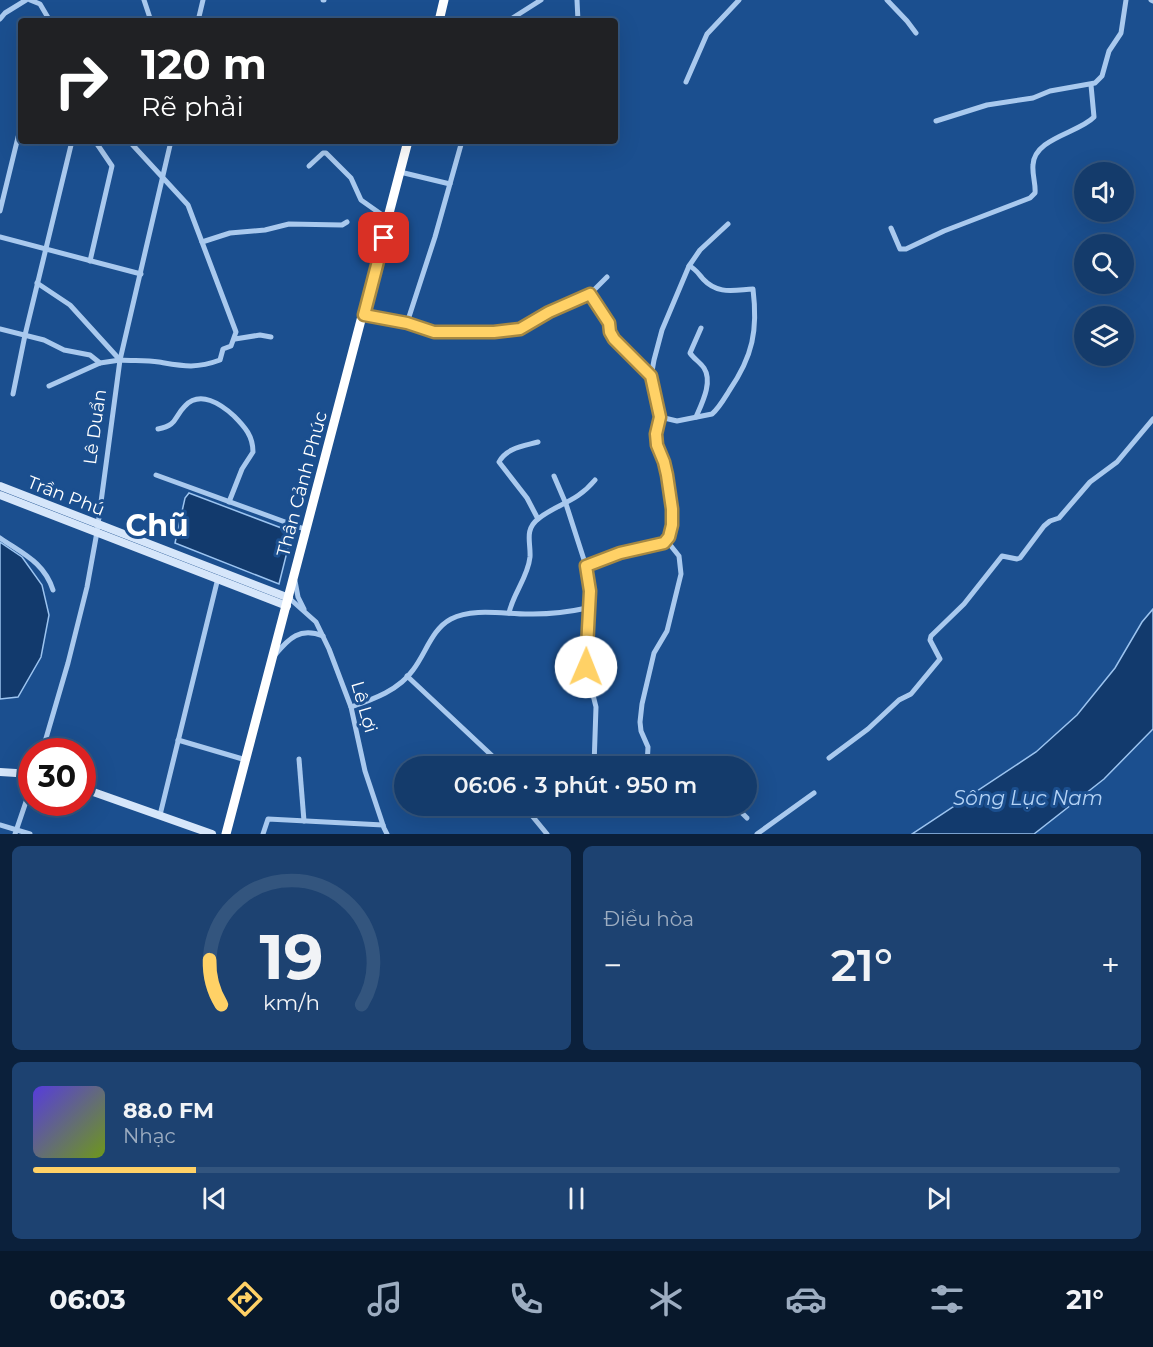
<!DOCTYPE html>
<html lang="vi">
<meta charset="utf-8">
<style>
body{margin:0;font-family:Montserrat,sans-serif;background:#1d4271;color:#f1f3f6;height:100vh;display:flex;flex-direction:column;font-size:22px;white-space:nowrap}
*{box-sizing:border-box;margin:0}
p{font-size:20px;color:#9dadc1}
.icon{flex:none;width:33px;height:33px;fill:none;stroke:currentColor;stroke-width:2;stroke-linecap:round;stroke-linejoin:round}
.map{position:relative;height:834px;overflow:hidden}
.sheet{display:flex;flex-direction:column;gap:12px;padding:12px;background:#0b203b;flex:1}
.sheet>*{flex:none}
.banner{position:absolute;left:18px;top:18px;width:600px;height:126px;border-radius:6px;box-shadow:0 6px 24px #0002,0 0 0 2px #33557e;background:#202124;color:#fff;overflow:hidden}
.fabs{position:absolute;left:1074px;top:162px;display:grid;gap:12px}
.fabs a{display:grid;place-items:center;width:60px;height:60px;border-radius:50%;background:#143b6b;box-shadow:0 6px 24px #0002,0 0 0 2px #33557e;font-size:30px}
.speed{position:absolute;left:18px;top:738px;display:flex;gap:12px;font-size:30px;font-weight:700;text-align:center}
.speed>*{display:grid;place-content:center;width:78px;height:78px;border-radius:50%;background:#143b6b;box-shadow:0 6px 24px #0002,0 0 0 2px #33557e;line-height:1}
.speed .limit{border:9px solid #d22;background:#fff;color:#111}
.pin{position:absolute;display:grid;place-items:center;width:51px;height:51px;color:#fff;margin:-26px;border-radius:12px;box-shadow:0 3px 9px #0006}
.me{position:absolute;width:66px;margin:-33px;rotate:1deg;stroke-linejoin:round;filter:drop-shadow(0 0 4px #0008)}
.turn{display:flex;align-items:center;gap:21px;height:126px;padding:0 24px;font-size:27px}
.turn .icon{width:78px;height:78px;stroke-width:2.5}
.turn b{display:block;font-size:42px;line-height:51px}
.big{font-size:45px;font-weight:600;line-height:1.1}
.sheet .tile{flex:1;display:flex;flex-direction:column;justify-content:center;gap:9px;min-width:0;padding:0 21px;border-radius:9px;background:#1d4271}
.sheet .dial{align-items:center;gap:0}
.dial svg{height:156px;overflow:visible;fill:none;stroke:#33557e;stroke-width:7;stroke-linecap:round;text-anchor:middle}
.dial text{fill:#f1f3f6;stroke:none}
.song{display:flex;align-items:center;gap:18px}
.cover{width:72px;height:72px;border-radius:9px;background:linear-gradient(135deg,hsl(250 70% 55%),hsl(80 70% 35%))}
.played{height:6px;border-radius:3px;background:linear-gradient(90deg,#ffd166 15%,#33557e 15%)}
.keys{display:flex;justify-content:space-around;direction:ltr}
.heat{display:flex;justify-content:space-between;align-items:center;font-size:33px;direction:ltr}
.sheet .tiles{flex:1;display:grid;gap:12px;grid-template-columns:1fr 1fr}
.tile:last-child{grid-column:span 2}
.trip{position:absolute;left:394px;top:756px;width:363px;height:60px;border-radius:30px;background:#143b6b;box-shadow:0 6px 24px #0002,0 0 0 2px #33557e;font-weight:600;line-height:60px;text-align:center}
.tab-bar{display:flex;height:96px;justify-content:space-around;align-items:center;background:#08182b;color:#9dadc1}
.tab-bar .icon{width:42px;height:42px}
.tab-bar .current{color:#ffd166}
.tab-bar b{font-size:27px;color:#f1f3f6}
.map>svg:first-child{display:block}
</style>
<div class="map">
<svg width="1153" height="834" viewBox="0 0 1153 834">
<rect width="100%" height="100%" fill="#1b4f8f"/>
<g fill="#123a6d" stroke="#9cc4f0" stroke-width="1.5">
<polygon points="189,493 292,532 279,584 175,543 185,498"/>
<polygon points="0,542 22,557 42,585 49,615 41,657 18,697 0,699"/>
<polygon points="1153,609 1153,729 1104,779 1034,834 912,834 1036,752 1077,715 1115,668 1142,622"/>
</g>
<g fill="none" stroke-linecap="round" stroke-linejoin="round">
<g stroke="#a9c9ee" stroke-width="5">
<polyline points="30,0 40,4 50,21"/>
<polyline points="144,0 151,21"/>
<polyline points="323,0 324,0"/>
<polyline points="577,0 578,21"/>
<polyline points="887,0 907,21 916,33"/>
<polyline points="1151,0 1153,1"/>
<polyline points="0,19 5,13 26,0"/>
<polyline points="198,21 203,0"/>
<polyline points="508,21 541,0"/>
<polyline points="686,82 707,34 739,0"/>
<polyline points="936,121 987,105 1033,98 1050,91 1095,83 1102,76 1109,51 1121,33 1126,0"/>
<polyline points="309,166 323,153 326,153 351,178 361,200 388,219"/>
<polyline points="400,172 450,184"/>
<polyline points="0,211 21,125"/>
<path d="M891,228L900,249H906L944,231L1030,198L1035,193C1036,184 1032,175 1033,165C1034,138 1079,133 1094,117L1091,85"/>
<polyline points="0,237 141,274"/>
<polyline points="202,242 230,233 265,230 289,224 342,225 347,222"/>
<polyline points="90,261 112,166 95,141"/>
<path d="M37,283L70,305L120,360C133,361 146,360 159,362C183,366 196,369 220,360L223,349L231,346L236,332L188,205L129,141"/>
<polyline points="590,294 608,323 610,332 614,339 651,377"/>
<polyline points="364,315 407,323 434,332 494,332 520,329 549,312 590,294 607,277"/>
<polyline points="407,323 435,237 462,141"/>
<polyline points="0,329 44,340 64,350 90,355 100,363"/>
<polyline points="235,339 260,335 271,337"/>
<polyline points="49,386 100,363 120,360"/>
<polyline points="13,394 25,335 72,141"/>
<path d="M660,417L677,421L712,414C719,408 724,399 729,391C753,356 758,330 753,289C734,290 718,295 703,279C698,273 695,268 689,266"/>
<path d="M696,417C702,403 713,382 704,368C700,362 694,359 690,353L701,328"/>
<path d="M158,429C178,425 173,418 185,406C200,390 221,404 234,416C245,427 253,436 253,452L242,469L229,502"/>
<polyline points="156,475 307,530"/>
<polyline points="554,476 566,504 586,566 590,591 586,667 596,707 594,766"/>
<path d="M538,519L527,498L499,462C506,448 524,446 538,442"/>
<path d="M0,538C23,554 44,562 53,590"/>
<polyline points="586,566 620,553 664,543 669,537 672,525 673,509 664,462 656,445 660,417 651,377 654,360 662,330 689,266 700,250 728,224"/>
<polyline points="295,581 298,597 304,609"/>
<polyline points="289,598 316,622 329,649 351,707 365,771 384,828 387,834"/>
<path d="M509,613C513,594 528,577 530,557C531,543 524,530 538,519C558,503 576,503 595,480"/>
<path d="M275,655C289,638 300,627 323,636"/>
<polyline points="407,676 503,766"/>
<path d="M351,707C374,699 399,690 413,670C426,653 432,629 451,619C474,607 508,615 533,614C551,614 569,612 587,608"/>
<polyline points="178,740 246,760"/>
<polyline points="42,752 68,663 87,587 97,532 120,360 171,141"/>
<polyline points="829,758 868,729 899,700 911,694 940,659 930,640 931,636 964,604 1002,556 1017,559 1020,558 1044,526 1050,521 1059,518 1090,482 1117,462 1153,419"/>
<polyline points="299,759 304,821"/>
<polyline points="647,766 648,747 641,731 640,722 642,704 654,653 667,631 681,574 679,556 667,541"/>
<polyline points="524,806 547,834"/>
<polyline points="735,806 747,818"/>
<polyline points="160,815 218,578"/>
<polyline points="0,825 30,834"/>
<polyline points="15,834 32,784"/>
<polyline points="263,834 268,819 383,825"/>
<polyline points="757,834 814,793"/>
</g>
<g stroke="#d6e6fa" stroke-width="8">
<polyline points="0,486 289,598"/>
<polyline points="0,495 287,606"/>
<polyline points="0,772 32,774"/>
<polyline points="82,788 212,834"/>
</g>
<g stroke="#fff" stroke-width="9">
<polyline points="439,21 444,0"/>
<polyline points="226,834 408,141"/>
</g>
</g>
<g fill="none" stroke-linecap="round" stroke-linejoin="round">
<defs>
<polyline id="route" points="384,238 364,315 407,323 434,332 494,332 520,329 549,312 590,294 609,323 610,332 614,339 651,376 660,417 656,434 657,445 664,462 667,475 672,509 672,525 669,537 664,543 620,553 586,566 590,591 586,667"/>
</defs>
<use href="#route" stroke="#a68842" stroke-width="15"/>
<use href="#route" stroke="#ffd166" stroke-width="10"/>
</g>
<g text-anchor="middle" stroke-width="6" stroke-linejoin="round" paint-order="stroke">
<g font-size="18" fill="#fff" stroke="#1b4f8f">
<text transform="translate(95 427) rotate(-82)" y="6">Lê Duẩn</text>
<text transform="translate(302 484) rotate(-75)" y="6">Thân Cảnh Phúc</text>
<text transform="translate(66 496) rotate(21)" y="6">Trần Phú</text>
<text transform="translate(364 707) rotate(74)" y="6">Lê Lợi</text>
</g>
<g font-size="20" font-style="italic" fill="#b5d3f5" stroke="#1b4f8f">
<text x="1028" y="805">Sông Lục Nam</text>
</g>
<g font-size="30" font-weight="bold" fill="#fff" stroke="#1b4f8f">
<text x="157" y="536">Chũ</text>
</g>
</g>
</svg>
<div class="fabs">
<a><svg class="icon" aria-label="sound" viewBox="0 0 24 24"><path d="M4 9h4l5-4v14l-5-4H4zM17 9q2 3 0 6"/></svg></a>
<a><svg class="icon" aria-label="search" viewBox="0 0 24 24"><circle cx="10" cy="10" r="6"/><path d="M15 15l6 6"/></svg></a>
<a><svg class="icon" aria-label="layers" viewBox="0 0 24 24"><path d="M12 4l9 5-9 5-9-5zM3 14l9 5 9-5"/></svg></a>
</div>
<div class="speed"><div class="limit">30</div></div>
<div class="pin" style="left:384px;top:238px;background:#d93025"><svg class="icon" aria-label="arrive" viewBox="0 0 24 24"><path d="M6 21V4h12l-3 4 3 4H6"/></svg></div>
<svg class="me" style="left:586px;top:667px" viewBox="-20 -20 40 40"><circle r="19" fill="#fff"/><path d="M0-13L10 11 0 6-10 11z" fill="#ffd166"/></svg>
<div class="trip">06:06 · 3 phút · 950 m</div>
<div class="banner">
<div class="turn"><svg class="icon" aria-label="right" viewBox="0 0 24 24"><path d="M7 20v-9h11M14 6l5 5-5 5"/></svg><div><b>120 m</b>Rẽ phải</div></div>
</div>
</div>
<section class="sheet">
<div class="tiles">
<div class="tile dial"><svg viewBox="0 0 100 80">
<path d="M14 69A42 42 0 1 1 86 69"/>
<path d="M14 69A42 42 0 0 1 8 46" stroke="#ffd166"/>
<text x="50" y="56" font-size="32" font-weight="700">19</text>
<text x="50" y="72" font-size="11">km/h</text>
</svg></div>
<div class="tile"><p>Điều hòa</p>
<div class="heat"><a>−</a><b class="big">21°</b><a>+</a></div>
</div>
<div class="tile">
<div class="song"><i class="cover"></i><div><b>88.0 FM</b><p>Nhạc</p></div></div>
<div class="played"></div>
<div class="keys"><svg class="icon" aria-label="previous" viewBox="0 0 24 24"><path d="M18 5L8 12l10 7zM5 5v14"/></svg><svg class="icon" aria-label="pause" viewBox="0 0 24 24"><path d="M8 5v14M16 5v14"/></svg><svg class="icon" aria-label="next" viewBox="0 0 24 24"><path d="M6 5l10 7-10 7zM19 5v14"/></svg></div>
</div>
</div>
</section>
<nav class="tab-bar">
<b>06:03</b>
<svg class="icon current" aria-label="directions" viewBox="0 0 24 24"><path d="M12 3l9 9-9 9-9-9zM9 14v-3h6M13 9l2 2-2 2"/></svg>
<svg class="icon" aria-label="music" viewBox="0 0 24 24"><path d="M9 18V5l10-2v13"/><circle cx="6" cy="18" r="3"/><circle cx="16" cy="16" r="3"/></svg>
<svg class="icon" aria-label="phone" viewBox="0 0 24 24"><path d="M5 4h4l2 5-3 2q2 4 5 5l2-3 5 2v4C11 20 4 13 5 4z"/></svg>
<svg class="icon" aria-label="climate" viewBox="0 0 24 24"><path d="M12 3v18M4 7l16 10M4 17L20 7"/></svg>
<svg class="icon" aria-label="car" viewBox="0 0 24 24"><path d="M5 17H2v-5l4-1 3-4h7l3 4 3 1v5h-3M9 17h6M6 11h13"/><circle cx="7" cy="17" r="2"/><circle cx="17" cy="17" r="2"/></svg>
<svg class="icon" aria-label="filters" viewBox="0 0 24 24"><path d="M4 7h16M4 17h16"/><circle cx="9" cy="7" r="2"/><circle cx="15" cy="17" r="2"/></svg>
<b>21°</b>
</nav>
